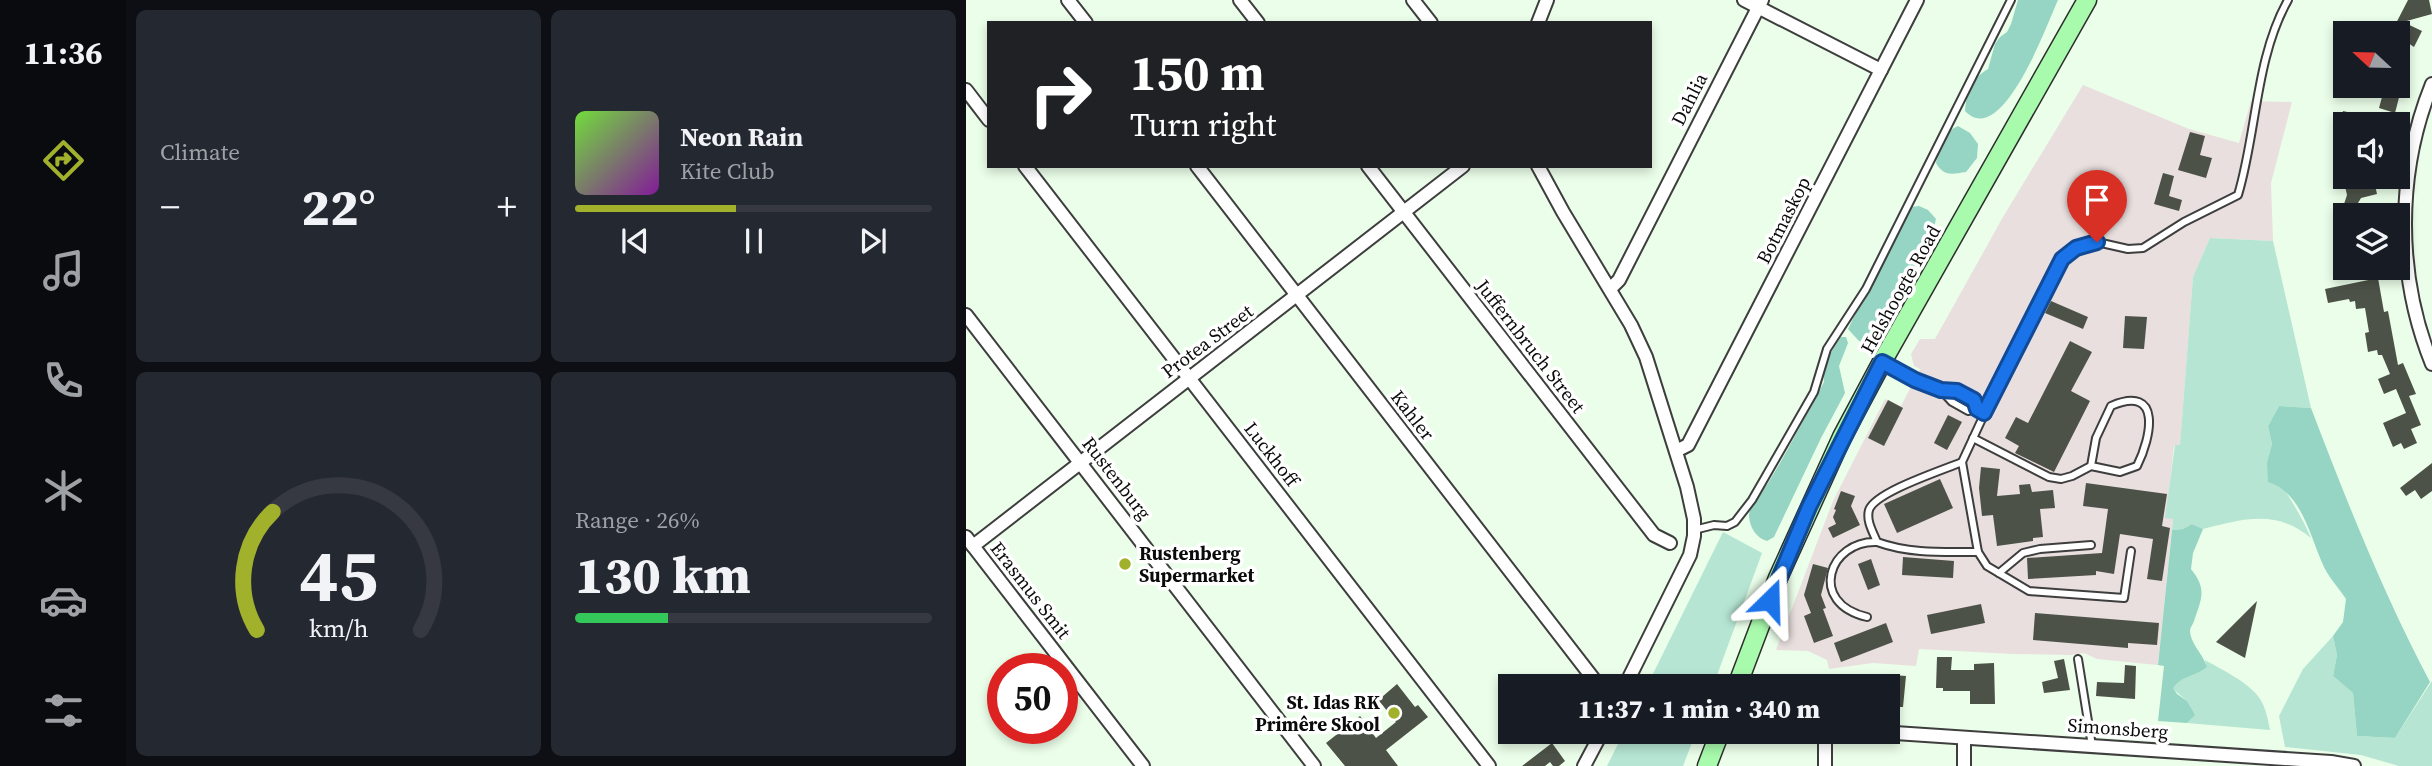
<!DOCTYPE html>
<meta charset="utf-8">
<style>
body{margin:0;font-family:"Source Serif 4",serif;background:#242831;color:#f1f3f6;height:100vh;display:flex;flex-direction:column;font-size:26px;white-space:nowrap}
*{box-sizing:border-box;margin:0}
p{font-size:23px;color:#9ea1a6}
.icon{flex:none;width:38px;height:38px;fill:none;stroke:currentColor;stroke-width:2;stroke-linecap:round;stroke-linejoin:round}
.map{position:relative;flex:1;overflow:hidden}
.details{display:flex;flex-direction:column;gap:10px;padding:10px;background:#0d0f14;width:840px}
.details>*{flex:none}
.guide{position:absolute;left:21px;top:21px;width:665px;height:147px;border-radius:0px;box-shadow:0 4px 10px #0003;background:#202124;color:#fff;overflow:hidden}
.needle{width:46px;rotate:292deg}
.fabs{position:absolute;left:1367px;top:21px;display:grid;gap:14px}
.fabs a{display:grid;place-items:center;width:77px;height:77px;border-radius:0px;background:#171b24;box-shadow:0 4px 10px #0003;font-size:35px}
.speed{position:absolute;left:21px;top:653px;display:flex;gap:14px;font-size:35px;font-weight:700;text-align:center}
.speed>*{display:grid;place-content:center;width:91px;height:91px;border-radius:50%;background:#171b24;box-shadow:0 4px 10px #0003;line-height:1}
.speed .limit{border:10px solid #d22;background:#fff;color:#111}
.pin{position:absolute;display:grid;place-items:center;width:60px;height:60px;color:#fff;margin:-72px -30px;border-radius:50% 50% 50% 0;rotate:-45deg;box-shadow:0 0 7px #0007}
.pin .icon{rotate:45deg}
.me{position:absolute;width:77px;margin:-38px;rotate:22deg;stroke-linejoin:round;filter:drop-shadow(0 0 5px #0008)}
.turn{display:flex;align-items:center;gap:24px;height:147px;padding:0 28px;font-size:32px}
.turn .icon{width:91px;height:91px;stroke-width:2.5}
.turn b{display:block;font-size:49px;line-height:60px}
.big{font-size:52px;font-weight:800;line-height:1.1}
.details .widget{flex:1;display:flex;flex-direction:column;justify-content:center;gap:10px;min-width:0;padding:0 24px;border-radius:10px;background:#242831}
.details .dial{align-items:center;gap:0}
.dial svg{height:182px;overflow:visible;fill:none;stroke:#363941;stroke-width:7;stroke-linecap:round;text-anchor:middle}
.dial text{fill:#f1f3f6;stroke:none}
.song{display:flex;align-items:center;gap:21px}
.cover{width:84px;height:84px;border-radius:10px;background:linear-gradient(135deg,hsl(100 70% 55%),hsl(290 70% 35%))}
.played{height:7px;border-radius:4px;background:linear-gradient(90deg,#a2b12c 45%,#363941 45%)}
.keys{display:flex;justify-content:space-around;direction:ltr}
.heat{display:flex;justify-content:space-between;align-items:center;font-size:38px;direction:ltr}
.charge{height:10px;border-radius:5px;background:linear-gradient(90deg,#34c759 26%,#363941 0)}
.details .tiles{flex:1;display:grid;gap:10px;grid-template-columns:repeat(2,1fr)}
.trip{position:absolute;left:532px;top:674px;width:402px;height:70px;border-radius:0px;background:#171b24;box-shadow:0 4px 10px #0003;font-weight:800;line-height:70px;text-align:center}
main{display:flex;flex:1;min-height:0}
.dock{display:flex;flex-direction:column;width:126px;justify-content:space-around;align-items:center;background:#090b0e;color:#9ea1a6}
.dock .icon{width:49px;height:49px}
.dock .active{color:#a2b12c}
.dock b{font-size:32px;color:#f1f3f6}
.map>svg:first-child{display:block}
</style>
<main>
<nav class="dock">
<b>11:36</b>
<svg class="icon active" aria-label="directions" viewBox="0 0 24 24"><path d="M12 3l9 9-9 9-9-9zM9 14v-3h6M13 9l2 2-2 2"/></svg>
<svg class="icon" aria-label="music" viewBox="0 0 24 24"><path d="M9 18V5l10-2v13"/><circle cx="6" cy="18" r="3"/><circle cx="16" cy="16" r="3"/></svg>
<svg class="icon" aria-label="phone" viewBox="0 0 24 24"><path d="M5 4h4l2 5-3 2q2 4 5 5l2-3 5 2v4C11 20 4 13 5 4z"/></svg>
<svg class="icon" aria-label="climate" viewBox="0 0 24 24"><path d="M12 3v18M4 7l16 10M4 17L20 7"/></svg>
<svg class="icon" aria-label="car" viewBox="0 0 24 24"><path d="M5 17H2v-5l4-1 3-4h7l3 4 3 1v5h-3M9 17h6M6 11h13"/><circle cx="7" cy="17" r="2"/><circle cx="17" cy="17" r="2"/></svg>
<svg class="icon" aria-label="filters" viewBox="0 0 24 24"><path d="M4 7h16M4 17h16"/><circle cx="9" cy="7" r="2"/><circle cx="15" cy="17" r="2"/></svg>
</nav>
<section class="details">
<div class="tiles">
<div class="widget"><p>Climate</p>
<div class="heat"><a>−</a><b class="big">22°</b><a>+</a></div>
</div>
<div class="widget">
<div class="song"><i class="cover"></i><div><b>Neon Rain</b><p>Kite Club</p></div></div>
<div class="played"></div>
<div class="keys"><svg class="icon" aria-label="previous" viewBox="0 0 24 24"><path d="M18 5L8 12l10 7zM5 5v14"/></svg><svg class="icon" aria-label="pause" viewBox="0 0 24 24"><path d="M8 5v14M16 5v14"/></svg><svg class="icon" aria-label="next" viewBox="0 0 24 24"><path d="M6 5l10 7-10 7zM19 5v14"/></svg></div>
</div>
<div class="widget dial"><svg viewBox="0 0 100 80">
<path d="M14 69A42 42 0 1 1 86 69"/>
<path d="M14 69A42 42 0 0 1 21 17" stroke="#a2b12c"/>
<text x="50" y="56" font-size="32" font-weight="700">45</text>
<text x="50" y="72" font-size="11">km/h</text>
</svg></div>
<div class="widget"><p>Range · 26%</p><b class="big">130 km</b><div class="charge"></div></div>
</div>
</section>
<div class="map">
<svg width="1466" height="766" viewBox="0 0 1466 766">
<rect width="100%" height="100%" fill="#eafee9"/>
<polygon fill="#e9dfdf" points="1117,85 1223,129 1273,143 1285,101 1326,102 1305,183 1307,241 1244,238 1227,277 1214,446 1208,446 1200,517 1207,518 1192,665 1131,659 1118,653 1104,655 1047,654 953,649 950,666 907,663 863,669 861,660 842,651 810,650 867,501 919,399 935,406 954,369 948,366 945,354 954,339 969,339 1037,217"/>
<g fill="#b6e5d4">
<path d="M1244,238L1307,241L1345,408L1313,406L1302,426L1306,444L1301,462C1317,488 1333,510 1345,538C1311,509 1277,519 1237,529L1226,524L1217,529L1206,530L1207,519L1199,518L1209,445H1214L1227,277Z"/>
<polygon points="757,532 796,553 747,686 681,686"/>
<polygon points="1367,636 1371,655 1367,676 1387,693 1391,736 1429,738 1466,681 1466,766 1433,766 1395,755 1319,747 1313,716 1337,669"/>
<path d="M1239,660C1256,670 1283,682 1294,699C1300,708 1302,720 1304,730L1221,723L1228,715L1221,701L1206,688C1215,676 1229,676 1240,667Z"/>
<polygon points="658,732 730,732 717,766 641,766"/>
</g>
<g fill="#96d5c3">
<path d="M1052,0H1092C1081,24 1036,150 999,111C1001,92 1004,80 1022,69L1029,44L1034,37L1041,32L1045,24Z"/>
<path d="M992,126L1004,133L1012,144L1011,158L1000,172C986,174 978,177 970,163C974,147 975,133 992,126Z"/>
<polygon points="953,206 962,210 970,219 965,239 907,338 900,342 893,341 882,329 940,212 945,207"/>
<path d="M875,337H880L882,343L873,366L879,393L855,438L808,537L801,541C790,538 784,527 783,517C782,506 796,492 802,483C822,451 839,416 858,382C856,366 866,350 875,337Z"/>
<path d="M1313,406L1345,408C1381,502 1417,593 1464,682L1429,738L1391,736L1387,693L1367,676L1371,655L1367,636L1377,622L1380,599C1373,588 1363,578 1358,567C1344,537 1336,492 1302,482L1301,462L1306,444L1302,426Z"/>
<path d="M1226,524L1237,529L1227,553L1225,569C1241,589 1236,598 1228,621C1227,624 1224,628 1224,631C1224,643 1237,654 1241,667C1230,676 1215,676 1207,688L1211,694L1221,701L1229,715L1221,723L1192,721L1198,666L1192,665L1206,530L1217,529Z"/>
</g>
<g fill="#4d5248">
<polygon points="1442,0 1463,0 1466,14 1437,22 1456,31 1448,47 1442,43 1432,63 1432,33 1425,33"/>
<polygon points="1419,86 1436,86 1429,113 1413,108"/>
<polygon points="1377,111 1420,121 1419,124 1389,124 1375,121"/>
<polygon points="1224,132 1239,136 1234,155 1246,158 1240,178 1212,170"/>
<polygon points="1197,173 1208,176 1203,196 1216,200 1213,211 1188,204"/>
<polygon points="1377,177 1428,177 1428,180 1409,185 1411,194 1395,198 1389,208 1385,208 1378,204 1381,195"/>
<polygon points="1412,278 1418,312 1422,311 1432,365 1437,363 1450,394 1443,396 1455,425 1445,429 1451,443 1438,449 1435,443 1427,447 1417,423 1440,413 1430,389 1418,394 1412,379 1424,374 1416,355 1412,355 1411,350 1402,352 1399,333 1403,332 1399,308 1390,309 1389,301 1384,302 1383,299 1362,303 1359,289"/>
<polygon points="1085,301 1122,317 1117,329 1079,313"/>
<polygon points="1159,316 1181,317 1178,349 1157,348"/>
<polygon points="1104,341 1126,352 1105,391 1124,401 1088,472 1049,453 1053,446 1039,438 1050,417 1062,423"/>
<polygon points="922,400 937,408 918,446 902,438"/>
<polygon points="982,415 996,422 981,450 968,443"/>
<polygon points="1466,463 1466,491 1455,499 1449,490 1440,496 1434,488"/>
<polygon points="1015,467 1034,469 1031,496 1054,494 1053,485 1064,484 1066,492 1087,490 1089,508 1074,509 1077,537 1067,538 1067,541 1031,546 1027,515 1016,516 1013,488"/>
<polygon points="974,479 987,508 931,533 918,504"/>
<polygon points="1120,483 1201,494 1196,526 1204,528 1196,581 1181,579 1187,539 1154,534 1148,574 1130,571 1130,575 1062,579 1061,558 1136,553 1142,509 1117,506"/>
<polygon points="875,491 889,496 885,506 894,525 867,538 862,528 870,524 867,517 870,510 868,509"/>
<polygon points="937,557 988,561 987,578 936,575"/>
<polygon points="905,559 914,585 902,590 892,564"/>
<polygon points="847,564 862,568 855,595 860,608 857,609 867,636 848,643 838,616 845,613 838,595"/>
<polygon points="1291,601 1279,658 1250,642"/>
<polygon points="1015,604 1019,623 965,634 961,615"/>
<polygon points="1069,613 1193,623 1191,645 1162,643 1162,648 1067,640"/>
<polygon points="920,623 927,642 875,662 868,643"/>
<polygon points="971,657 986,657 985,670 1008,670 1008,664 1028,663 1029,704 1004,704 1004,691 977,691 977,688 970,688"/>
<polygon points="1098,659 1104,690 1078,693 1076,682 1092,678 1088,661"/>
<polygon points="1159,665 1170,666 1169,699 1130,696 1131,682 1158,683"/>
<polygon points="913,674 940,676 937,707 927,707 928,687 912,685"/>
<polygon points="431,684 449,707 452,705 462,717 420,750 432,766 379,766 360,743 394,716 410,738 430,722 410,697 416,697"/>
<polygon points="586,743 599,761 593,766 587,766 584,762 579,766 556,766"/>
</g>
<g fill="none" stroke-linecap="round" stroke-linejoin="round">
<defs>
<g id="lane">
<polyline points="917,362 949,380 975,390 991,391 1008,400 1011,409 1018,413"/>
<polyline points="975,390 986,402 1002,411 1011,409"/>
<path d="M1007,438L1083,477L1095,479L1106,476L1125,466L1154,472L1171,466C1185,438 1197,384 1145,406L1130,438L1125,466"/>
<path d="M996,462C977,470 909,492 903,510C900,521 907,532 911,542C944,554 977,552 1012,552"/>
<polyline points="728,530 748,525 761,526 769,522 786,500 848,392 861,349 900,289 1045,0"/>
<path d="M1165,551L1158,598L1063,591L1021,566L1012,552L996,462L1048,350L1096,259L1110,248L1131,242L1162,249L1177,248L1218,222L1272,195C1291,132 1289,59 1322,0"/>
<polyline points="1033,573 1057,553 1074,549 1125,545"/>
<path d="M901,617C841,603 863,540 911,542"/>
<polyline points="1112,659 1126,746"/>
</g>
<g id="street">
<polyline points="102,0 120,23"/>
<polyline points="274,0 292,23"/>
<polyline points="447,0 465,23"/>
<polyline points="778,0 915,70"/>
<polyline points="572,23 581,0"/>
<path d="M1466,84C1430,173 1430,275 1466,364"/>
<polyline points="0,90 23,120"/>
<polyline points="59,166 523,766"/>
<polyline points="231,166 633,686"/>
<polyline points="402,166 688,535 704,543"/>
<polyline points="572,166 597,212 665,325 680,357 721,487 728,519 728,536 724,555 659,686"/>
<polyline points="644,289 653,280 796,0"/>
<polyline points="0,315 348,766"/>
<polyline points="710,451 722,445 951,0"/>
<polyline points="0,537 177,766"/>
<polyline points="7,546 497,166"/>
<polyline points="914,732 1365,762 1388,766"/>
<polyline points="618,766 636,732"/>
<polyline points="859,766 859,732"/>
<polyline points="998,766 998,738"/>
</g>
<g id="secondary">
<polyline points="771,686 812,578 876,437 916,362 1121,0"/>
<polyline points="741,766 754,732"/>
</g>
</defs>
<use href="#lane" stroke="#3e3e3e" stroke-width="10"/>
<use href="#street" stroke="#3e3e3e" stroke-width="16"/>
<use href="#secondary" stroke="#2d2d2d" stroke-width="21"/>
<use href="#lane" stroke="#fff" stroke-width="6"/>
<use href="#street" stroke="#fff" stroke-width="12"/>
<use href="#secondary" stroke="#a8faac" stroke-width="18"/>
</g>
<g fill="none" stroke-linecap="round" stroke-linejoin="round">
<defs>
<polyline id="route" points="804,600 843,507 916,362 949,380 975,390 991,391 1008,400 1011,409 1018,413 1096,259 1110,248 1131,242"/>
</defs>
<use href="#route" stroke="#114b97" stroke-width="18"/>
<use href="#route" stroke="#1a73e8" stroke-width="12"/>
</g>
<g fill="#a2b12c" stroke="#fff" stroke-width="2.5">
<circle cx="159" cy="564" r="7"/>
<circle cx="428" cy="713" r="7"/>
</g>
<g text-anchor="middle" stroke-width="7" stroke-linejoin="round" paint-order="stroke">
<g font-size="19" fill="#0b0b0b" stroke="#fff">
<text transform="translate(723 99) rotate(-63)" y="7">Dahlia</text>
<text transform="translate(817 220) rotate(-63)" y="7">Botmaskop</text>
<text transform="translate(934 289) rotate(-61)" y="7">Helshoogte Road</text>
<text transform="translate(241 341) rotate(-37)" y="7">Protea Street</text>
<text transform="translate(565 346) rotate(52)" y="7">Juffernbruch Street</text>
<text transform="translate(447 415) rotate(52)" y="7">Kahler</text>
<text transform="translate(306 454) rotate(52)" y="7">Luckhoff</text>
<text transform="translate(151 478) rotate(52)" y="7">Rustenburg</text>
<text transform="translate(65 590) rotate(52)" y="7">Erasmus Smit</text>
<text transform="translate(1152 728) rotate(4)" y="7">Simonsberg</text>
</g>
<g font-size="19" font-weight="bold" fill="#0b0b0b" stroke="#fff" text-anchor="start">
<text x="173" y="560">Rustenberg<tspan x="173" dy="22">Supermarket</tspan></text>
<text x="414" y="709" text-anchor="end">St. Idas RK<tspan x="414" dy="22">Primêre Skool</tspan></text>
</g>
</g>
</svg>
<div class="fabs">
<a><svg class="needle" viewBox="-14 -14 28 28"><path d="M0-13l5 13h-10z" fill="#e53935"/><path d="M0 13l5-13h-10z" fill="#9ea1a6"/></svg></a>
<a><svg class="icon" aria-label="sound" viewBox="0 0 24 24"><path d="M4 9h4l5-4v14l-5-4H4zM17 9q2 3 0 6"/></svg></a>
<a><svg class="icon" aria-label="layers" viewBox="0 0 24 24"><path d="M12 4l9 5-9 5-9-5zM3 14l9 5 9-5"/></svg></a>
</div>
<div class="speed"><div class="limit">50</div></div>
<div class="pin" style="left:1131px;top:242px;background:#d93025"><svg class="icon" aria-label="arrive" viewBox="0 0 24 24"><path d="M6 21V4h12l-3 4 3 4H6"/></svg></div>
<svg class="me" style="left:804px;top:600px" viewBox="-20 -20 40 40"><path d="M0-17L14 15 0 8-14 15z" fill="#1a73e8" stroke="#fff" stroke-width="4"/></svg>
<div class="trip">11:37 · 1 min · 340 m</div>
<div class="guide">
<div class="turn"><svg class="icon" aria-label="right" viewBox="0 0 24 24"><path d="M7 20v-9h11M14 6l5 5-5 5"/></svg><div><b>150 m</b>Turn right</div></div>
</div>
</div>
</main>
